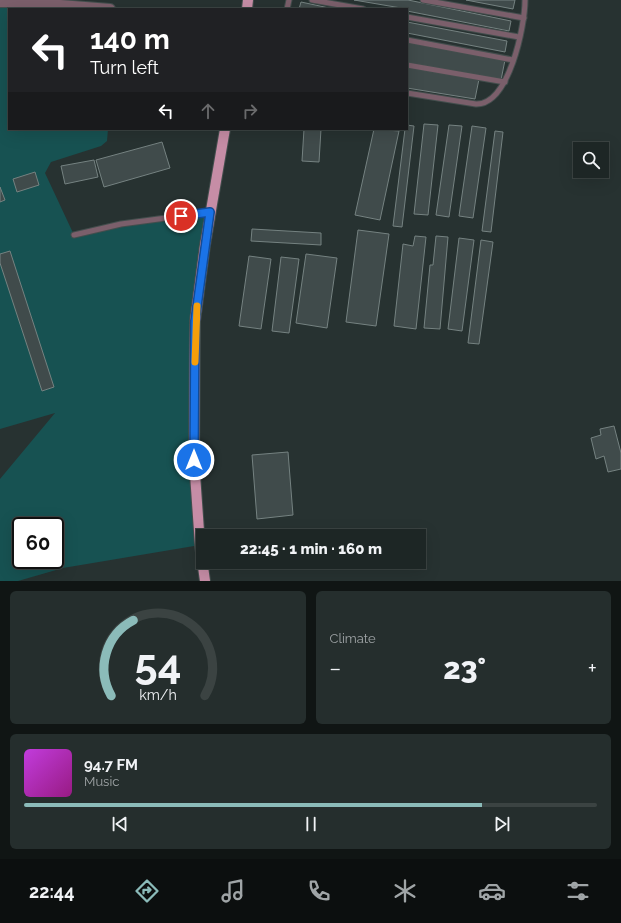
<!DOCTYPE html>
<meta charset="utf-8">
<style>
body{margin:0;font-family:Raleway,sans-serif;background:#252e2d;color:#f1f3f6;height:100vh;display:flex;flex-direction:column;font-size:15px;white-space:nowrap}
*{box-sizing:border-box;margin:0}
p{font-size:13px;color:#a0a5a7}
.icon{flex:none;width:22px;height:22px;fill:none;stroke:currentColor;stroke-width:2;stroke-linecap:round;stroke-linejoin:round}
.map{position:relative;height:581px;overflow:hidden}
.side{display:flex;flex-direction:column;gap:10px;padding:10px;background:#101514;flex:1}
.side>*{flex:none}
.guide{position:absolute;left:8px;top:8px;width:400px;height:122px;border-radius:0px;box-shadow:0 4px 16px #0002,0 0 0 1px #3b4342;background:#202124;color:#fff;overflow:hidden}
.buttons{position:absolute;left:573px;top:142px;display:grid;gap:8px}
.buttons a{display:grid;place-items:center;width:36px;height:36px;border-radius:0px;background:#1d2625;box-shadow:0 4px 16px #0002,0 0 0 1px #3b4342;font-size:20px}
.speed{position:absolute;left:12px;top:517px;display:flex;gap:8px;font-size:20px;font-weight:700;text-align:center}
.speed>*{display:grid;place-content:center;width:52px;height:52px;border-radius:50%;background:#1d2625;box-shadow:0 4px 16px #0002,0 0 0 1px #3b4342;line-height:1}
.speed .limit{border:2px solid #111;border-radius:6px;background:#fff;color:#111}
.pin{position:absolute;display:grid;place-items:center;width:34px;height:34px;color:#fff;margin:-17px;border:2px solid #fff;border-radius:50%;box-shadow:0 1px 4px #0007}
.me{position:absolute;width:44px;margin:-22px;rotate:0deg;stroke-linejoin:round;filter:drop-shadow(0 0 3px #0008)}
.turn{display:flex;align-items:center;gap:14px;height:84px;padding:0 16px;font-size:18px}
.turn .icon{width:52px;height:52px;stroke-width:2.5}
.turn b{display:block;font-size:28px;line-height:34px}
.lanes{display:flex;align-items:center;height:38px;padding:0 16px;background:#0003;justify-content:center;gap:20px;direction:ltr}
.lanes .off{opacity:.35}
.big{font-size:30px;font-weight:800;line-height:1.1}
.side .card{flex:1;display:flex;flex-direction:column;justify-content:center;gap:6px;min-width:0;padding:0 14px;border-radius:6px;background:#252e2d}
.side .dial{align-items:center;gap:0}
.dial svg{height:104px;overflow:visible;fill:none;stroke:#3b4342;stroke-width:7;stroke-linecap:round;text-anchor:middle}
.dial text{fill:#f1f3f6;stroke:none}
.song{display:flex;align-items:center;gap:12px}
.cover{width:48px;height:48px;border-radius:6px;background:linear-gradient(135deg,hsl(290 70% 55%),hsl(310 70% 35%))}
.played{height:4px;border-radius:2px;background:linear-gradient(90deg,#8bbbb9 80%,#3b4342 80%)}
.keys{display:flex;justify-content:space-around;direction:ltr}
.heat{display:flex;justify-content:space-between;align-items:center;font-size:22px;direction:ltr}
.side .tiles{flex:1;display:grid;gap:10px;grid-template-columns:1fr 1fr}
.card:last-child{grid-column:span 2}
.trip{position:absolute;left:196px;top:529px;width:230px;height:40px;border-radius:0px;background:#1d2625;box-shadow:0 4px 16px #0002,0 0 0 1px #3b4342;font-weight:800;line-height:40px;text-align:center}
.menu{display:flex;height:64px;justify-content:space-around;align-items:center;background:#0c0f0f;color:#a0a5a7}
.menu .icon{width:28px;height:28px}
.menu .current{color:#8bbbb9}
.menu b{font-size:18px;color:#f1f3f6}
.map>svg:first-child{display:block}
</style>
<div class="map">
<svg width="621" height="581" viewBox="0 0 621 581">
<rect width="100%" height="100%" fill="#273231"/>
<path fill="#175252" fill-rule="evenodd" d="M0,0L110,9H9V129H108L107,141L101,146L51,162L45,173L74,235L121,224L210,212L195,321L200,545L63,568L18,581H0V479L55,413L0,429ZM21,526H55V560H21Z"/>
<g fill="#404b4b" stroke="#758281">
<polygon points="354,0 408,0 511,21 509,31 407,11 407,9"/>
<polygon points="466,0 515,0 513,9"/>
<polygon points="301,2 334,9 299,9"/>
<polygon points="407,22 507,41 505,52 407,33"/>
<polygon points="407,42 505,60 501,80 407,64"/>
<polygon points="407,67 479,79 475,99 407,88"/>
<polygon points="424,124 438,125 428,215 414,214"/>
<polygon points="407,125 414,126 402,227 393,226 405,129 407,129"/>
<polygon points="449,125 462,126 449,217 436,215"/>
<polygon points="472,126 486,128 473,218 459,216"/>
<polygon points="304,129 321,129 319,162 302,161"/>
<polygon points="374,129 399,131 380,220 355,215"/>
<polygon points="495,131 503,132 491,232 482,231"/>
<polygon points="162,142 170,168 104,187 96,160"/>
<polygon points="94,160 98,177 65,184 61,166"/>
<polygon points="35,172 39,185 17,192 13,179"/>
<polygon points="0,187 5,200 0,202"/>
<polygon points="252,229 321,233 321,245 251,241"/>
<polygon points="358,230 389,234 376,326 346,322"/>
<polygon points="415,236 426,237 416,329 394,326 403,244 413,246"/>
<polygon points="436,236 448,237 440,329 424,328 430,265 433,265"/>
<polygon points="459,238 474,240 462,331 448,329"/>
<polygon points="481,240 493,242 479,344 468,343"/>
<polygon points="10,251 54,387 42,391 0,263 0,254"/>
<polygon points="306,254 337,258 327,328 296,323"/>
<polygon points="249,256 271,259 261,329 239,326"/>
<polygon points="281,257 299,259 289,333 272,331"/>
<polygon points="614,426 621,453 621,469 608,472 604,456 596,459 591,438 601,435 600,429"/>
<polygon points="288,452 293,515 257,519 252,455"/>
</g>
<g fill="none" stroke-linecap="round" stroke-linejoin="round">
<defs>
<g id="lane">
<polyline points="312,0 363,9"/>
<polyline points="423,0 524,18"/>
<polyline points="287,9 289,0"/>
<polyline points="407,17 519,37"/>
<polyline points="407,40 513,60"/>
<polyline points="407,65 505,82"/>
<path d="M407,93L476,104C509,105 525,26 525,0"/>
<polyline points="74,235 121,224 211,212"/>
</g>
<polyline id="street" points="0,2 23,2 110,9"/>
<g id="primary">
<polyline points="247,9 248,0"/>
<polyline points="205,581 200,545 194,460 195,321 205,245 225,129"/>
</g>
</defs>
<use href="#lane" stroke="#434e4d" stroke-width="7"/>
<use href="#street" stroke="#434e4d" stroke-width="12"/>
<use href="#primary" stroke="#434e4d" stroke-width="12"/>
<use href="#lane" stroke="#7b5f6b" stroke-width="5"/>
<use href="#street" stroke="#7b5f6b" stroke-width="10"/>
<use href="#primary" stroke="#c68da6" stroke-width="10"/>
</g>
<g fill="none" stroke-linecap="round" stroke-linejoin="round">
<defs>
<polyline id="route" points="181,216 210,212 195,321 194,460"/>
</defs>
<use href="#route" stroke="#114b97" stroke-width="10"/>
<use href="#route" stroke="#1a73e8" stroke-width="7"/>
<polyline stroke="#f59e0b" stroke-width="7" points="195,362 197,306"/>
</g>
</svg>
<div class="buttons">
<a><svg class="icon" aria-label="search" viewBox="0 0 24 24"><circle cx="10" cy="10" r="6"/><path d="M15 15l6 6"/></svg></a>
</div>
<div class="speed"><div class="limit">60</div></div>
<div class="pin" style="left:181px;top:216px;background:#d93025"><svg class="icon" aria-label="arrive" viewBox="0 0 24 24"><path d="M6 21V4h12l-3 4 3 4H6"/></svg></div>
<svg class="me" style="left:194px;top:460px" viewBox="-20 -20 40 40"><circle r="17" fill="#1a73e8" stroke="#fff" stroke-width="3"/><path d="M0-11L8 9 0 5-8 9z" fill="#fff"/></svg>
<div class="trip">22:45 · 1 min · 160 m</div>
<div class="guide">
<div class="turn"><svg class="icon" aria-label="left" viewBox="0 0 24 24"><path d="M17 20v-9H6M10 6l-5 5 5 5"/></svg><div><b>140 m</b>Turn left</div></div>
<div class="lanes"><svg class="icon" aria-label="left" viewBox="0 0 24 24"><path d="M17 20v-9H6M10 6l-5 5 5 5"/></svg><svg class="icon off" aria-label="ahead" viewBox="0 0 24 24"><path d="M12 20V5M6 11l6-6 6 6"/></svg><svg class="icon off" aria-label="right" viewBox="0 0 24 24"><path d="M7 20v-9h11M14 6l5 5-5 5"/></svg></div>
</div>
</div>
<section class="side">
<div class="tiles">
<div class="card dial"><svg viewBox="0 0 100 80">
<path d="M14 69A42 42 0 1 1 86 69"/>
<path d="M14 69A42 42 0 0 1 31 11" stroke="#8bbbb9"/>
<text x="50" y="56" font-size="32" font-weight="700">54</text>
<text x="50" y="72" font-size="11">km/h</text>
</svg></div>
<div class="card"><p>Climate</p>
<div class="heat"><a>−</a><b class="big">23°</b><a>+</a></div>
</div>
<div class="card">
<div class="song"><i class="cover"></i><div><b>94.7 FM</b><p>Music</p></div></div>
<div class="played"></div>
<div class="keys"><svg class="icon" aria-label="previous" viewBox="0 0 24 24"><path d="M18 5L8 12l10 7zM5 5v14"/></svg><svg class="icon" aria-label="pause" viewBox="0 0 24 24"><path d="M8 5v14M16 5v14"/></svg><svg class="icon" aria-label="next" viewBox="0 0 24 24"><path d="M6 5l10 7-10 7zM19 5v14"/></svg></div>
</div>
</div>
</section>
<nav class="menu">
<b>22:44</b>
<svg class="icon current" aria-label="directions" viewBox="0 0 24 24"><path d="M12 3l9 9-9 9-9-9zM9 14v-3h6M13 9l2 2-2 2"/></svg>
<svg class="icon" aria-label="music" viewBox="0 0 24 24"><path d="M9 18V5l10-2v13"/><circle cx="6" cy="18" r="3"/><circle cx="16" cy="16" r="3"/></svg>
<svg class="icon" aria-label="phone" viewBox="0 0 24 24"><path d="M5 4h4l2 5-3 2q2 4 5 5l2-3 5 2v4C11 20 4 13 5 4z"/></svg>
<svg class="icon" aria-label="climate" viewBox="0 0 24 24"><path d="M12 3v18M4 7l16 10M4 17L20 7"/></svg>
<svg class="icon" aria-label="car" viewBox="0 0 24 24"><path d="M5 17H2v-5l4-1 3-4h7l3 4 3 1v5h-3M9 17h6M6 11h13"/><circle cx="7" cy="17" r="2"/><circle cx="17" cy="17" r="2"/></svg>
<svg class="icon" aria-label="filters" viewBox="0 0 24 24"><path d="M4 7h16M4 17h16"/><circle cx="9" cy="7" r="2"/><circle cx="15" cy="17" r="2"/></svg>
</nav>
